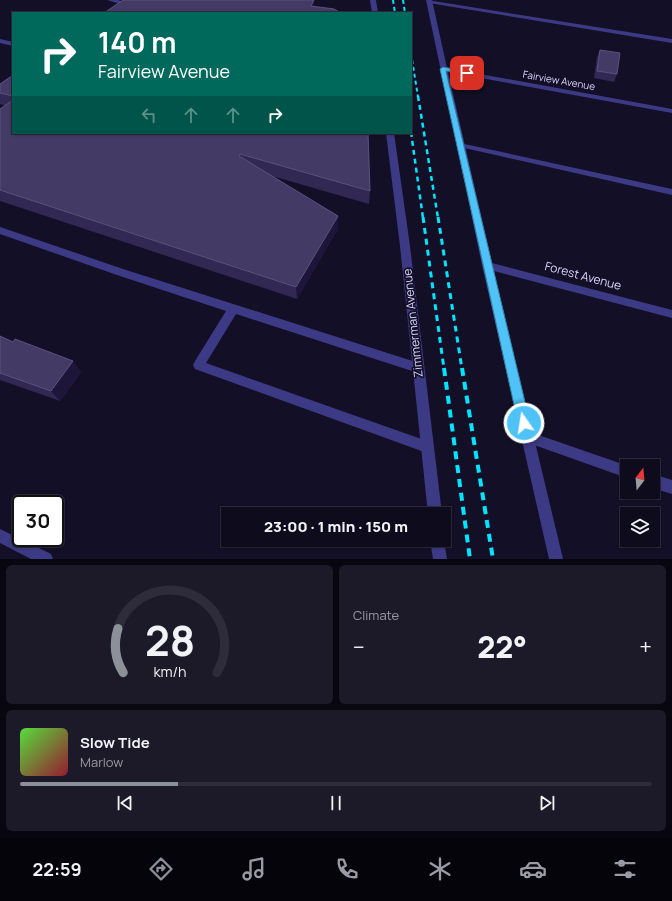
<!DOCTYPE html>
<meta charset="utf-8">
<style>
body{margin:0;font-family:Manrope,sans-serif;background:#1c1929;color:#f1f3f6;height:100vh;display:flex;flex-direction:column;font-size:15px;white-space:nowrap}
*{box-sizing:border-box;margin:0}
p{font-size:13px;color:#9b9ba3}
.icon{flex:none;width:22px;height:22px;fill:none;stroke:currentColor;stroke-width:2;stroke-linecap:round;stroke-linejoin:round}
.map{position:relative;height:559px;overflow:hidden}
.panel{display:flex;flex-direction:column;gap:6px;padding:6px;background:#08060f;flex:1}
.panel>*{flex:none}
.hud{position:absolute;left:12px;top:12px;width:400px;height:122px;border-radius:0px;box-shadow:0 1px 3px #0004,0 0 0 1px #2e2b3b;background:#00695c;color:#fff;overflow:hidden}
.needle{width:26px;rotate:16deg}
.controls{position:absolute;left:620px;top:459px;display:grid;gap:8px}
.controls a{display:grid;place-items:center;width:40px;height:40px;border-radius:0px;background:#0e0b1c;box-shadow:0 1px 3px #0004,0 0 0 1px #2e2b3b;font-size:20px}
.speed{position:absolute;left:12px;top:495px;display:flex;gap:8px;font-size:20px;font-weight:700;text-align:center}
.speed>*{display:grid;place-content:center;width:52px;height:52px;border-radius:50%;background:#0e0b1c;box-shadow:0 1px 3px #0004,0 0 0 1px #2e2b3b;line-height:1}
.speed .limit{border:2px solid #111;border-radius:6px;background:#fff;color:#111}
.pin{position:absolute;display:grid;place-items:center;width:34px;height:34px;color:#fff;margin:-17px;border-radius:8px;box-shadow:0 2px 6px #0006}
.me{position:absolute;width:44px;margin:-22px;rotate:347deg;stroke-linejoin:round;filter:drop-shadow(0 0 3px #0008)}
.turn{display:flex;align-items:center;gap:14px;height:84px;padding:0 20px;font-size:18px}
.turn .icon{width:52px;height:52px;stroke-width:2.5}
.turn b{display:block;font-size:28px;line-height:34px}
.lanes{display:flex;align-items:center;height:38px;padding:0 20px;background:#0003;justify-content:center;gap:20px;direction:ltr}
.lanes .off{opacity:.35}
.big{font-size:30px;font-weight:800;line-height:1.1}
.panel .card{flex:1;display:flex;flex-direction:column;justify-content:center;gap:6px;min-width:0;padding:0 14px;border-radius:6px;background:#1c1929}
.panel .dial{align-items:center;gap:0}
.dial svg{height:104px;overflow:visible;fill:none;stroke:#2e2b3b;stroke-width:7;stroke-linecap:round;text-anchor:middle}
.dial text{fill:#f1f3f6;stroke:none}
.song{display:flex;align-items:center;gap:12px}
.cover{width:48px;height:48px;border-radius:6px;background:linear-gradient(135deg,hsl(110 70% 55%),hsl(350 70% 35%))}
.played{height:4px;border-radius:2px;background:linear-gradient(90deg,#8c9099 25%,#2e2b3b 25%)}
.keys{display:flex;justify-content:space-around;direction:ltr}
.heat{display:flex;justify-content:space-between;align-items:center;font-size:22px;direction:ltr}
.panel .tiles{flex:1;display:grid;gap:6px;grid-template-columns:1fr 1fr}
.card:last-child{grid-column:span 2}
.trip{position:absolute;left:221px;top:507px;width:230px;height:40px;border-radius:0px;background:#0e0b1c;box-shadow:0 1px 3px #0004,0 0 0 1px #2e2b3b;font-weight:800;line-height:40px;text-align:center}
.tabs{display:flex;height:64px;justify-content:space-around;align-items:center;background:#06040b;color:#9b9ba3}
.tabs .icon{width:28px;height:28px}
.tabs .active{color:#8c9099}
.tabs b{font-size:18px;color:#f1f3f6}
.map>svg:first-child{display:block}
</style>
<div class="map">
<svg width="672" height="559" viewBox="0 0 672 559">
<rect width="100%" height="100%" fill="#130f26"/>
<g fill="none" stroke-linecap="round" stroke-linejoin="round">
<g fill="#3d3a85" fill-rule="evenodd">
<polygon points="427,0 672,39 672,43 429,3 427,2"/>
<polygon points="0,39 13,42 13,46 0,43"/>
<polygon points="457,143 460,143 672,189 672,195 460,147 457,147"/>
<polygon points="0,227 123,269 422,364 424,368 422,372 418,373 236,314 206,363 427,441 431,443 433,447 431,451 427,453 195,369 193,365 195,361 226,311 117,275 0,234"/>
<polygon points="527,431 628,466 627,478 523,441 521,437 523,433"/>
<polygon points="653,474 672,480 672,494 653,488"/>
</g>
<g fill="#3d3a85" fill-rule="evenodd">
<polygon points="107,0 118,0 127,3 124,5"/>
<polygon points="370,0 376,0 378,13 372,13"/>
<polygon points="426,0 432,0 447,68 672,109 672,113 448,72 492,263 672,310 672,318 494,271 563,559 549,559 482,265"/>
<polygon points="386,133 394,133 410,246 442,514 428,514 400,246"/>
<polygon points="0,529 51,554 53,559 31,559 0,543"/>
<polygon points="430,540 444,540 447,559 433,559"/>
</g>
<g stroke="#00e5ff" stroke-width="2" stroke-dasharray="4 3" stroke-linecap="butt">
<polyline points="393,0 395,13"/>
<polyline points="403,0 405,13"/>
<polyline points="411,53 418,97"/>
</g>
<g stroke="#00e5ff" stroke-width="2.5" stroke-dasharray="5 4" stroke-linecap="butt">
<polyline points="418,96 438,218"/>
<polyline points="411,132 423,218"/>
</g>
<g stroke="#00e5ff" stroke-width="3" stroke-dasharray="6 5" stroke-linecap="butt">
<polyline points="423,217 444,369"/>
<polyline points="438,217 462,369"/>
</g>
<g stroke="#00e5ff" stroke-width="4" stroke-dasharray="8 6" stroke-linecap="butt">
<polyline points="444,368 470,559"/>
<polyline points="462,368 493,559"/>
</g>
</g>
<g fill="#312854">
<polygon points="600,50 617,74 614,82 594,78 597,57"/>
<polygon points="13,75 13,133 368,133 370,191 369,204 272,176 338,216 338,229 297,299 0,201 0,109 5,106 0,104 0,84"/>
<polygon points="0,336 13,342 81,372 60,401 0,380"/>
</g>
<g fill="#1d163a">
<polygon points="314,0 315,11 311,6"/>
<polygon points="338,216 338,229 297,299 296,287"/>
<polygon points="73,361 81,372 60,401 51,391"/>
</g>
<g fill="#433a66" stroke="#5a527e">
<polygon points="123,0 314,0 311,6 334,9 341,13 104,13"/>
<polygon points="600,50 620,53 617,74 597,71"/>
<polygon points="13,75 13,96 0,93 0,84"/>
<polygon points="13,100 13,133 368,133 370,191 240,154 239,156 338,216 296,287 0,190 0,109"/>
<polygon points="0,336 13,342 15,339 73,361 51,391 0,373"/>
</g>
<polygon fill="#4fc3f7" stroke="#337fa1" points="443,67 467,71 470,73 467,75 446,71 530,423 528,426 524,428 520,426 518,423 440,69"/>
<g text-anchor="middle" stroke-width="3.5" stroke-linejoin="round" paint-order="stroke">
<g font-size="10" fill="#d9d4ff" stroke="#130f26">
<text transform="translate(559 80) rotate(10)" y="4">Fairview Avenue</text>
</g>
<g font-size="12" fill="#d9d4ff" stroke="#130f26">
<text transform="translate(583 276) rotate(15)" y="4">Forest Avenue</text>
<text transform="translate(413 323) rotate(-96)" y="4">Zimmerman Avenue</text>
</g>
</g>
</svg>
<div class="controls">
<a><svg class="needle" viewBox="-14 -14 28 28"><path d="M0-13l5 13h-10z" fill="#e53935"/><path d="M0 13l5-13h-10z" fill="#9b9ba3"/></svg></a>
<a><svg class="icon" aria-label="layers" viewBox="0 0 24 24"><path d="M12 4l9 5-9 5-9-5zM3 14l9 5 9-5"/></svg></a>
</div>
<div class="speed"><div class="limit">30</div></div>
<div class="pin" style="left:467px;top:73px;background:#d93025"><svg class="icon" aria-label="arrive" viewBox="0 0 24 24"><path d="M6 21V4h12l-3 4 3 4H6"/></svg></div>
<svg class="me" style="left:524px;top:423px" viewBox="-20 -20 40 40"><circle r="17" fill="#4fc3f7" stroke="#fff" stroke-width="3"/><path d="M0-11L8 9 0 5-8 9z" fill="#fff"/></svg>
<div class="trip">23:00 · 1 min · 150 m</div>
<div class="hud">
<div class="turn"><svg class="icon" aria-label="right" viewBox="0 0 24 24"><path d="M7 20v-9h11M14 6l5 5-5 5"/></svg><div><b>140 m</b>Fairview Avenue</div></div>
<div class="lanes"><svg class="icon off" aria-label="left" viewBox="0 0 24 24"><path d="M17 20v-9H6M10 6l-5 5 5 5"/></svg><svg class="icon off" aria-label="ahead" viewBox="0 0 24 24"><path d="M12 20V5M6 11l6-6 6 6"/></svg><svg class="icon off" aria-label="ahead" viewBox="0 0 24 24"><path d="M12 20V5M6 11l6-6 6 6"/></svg><svg class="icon" aria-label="right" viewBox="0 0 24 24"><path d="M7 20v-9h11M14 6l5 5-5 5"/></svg></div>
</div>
</div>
<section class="panel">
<div class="tiles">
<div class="card dial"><svg viewBox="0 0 100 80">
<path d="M14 69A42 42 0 1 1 86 69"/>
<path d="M14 69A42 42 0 0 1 10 35" stroke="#8c9099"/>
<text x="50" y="56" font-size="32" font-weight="700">28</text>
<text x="50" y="72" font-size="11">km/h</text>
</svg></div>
<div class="card"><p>Climate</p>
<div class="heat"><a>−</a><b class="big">22°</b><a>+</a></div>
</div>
<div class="card">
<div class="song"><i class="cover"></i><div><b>Slow Tide</b><p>Marlow</p></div></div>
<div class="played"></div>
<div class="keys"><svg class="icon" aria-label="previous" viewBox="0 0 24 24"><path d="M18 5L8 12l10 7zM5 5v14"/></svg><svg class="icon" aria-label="pause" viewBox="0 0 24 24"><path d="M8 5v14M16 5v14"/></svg><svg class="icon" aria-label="next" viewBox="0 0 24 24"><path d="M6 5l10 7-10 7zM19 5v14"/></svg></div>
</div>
</div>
</section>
<nav class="tabs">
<b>22:59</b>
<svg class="icon active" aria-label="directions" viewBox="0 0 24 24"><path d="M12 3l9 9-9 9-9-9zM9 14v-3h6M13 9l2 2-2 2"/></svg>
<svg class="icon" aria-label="music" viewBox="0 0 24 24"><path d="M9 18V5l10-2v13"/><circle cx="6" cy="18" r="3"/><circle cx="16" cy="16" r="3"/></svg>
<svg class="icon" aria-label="phone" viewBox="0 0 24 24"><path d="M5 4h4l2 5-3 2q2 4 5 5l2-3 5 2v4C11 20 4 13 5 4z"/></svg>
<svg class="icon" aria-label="climate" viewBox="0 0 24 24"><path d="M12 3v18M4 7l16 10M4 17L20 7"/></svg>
<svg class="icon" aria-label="car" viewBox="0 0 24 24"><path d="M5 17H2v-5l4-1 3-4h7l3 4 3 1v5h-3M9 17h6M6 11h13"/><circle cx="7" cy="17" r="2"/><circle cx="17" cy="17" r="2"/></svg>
<svg class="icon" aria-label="filters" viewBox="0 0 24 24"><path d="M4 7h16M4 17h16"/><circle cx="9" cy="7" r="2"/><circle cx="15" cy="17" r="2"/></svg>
</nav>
